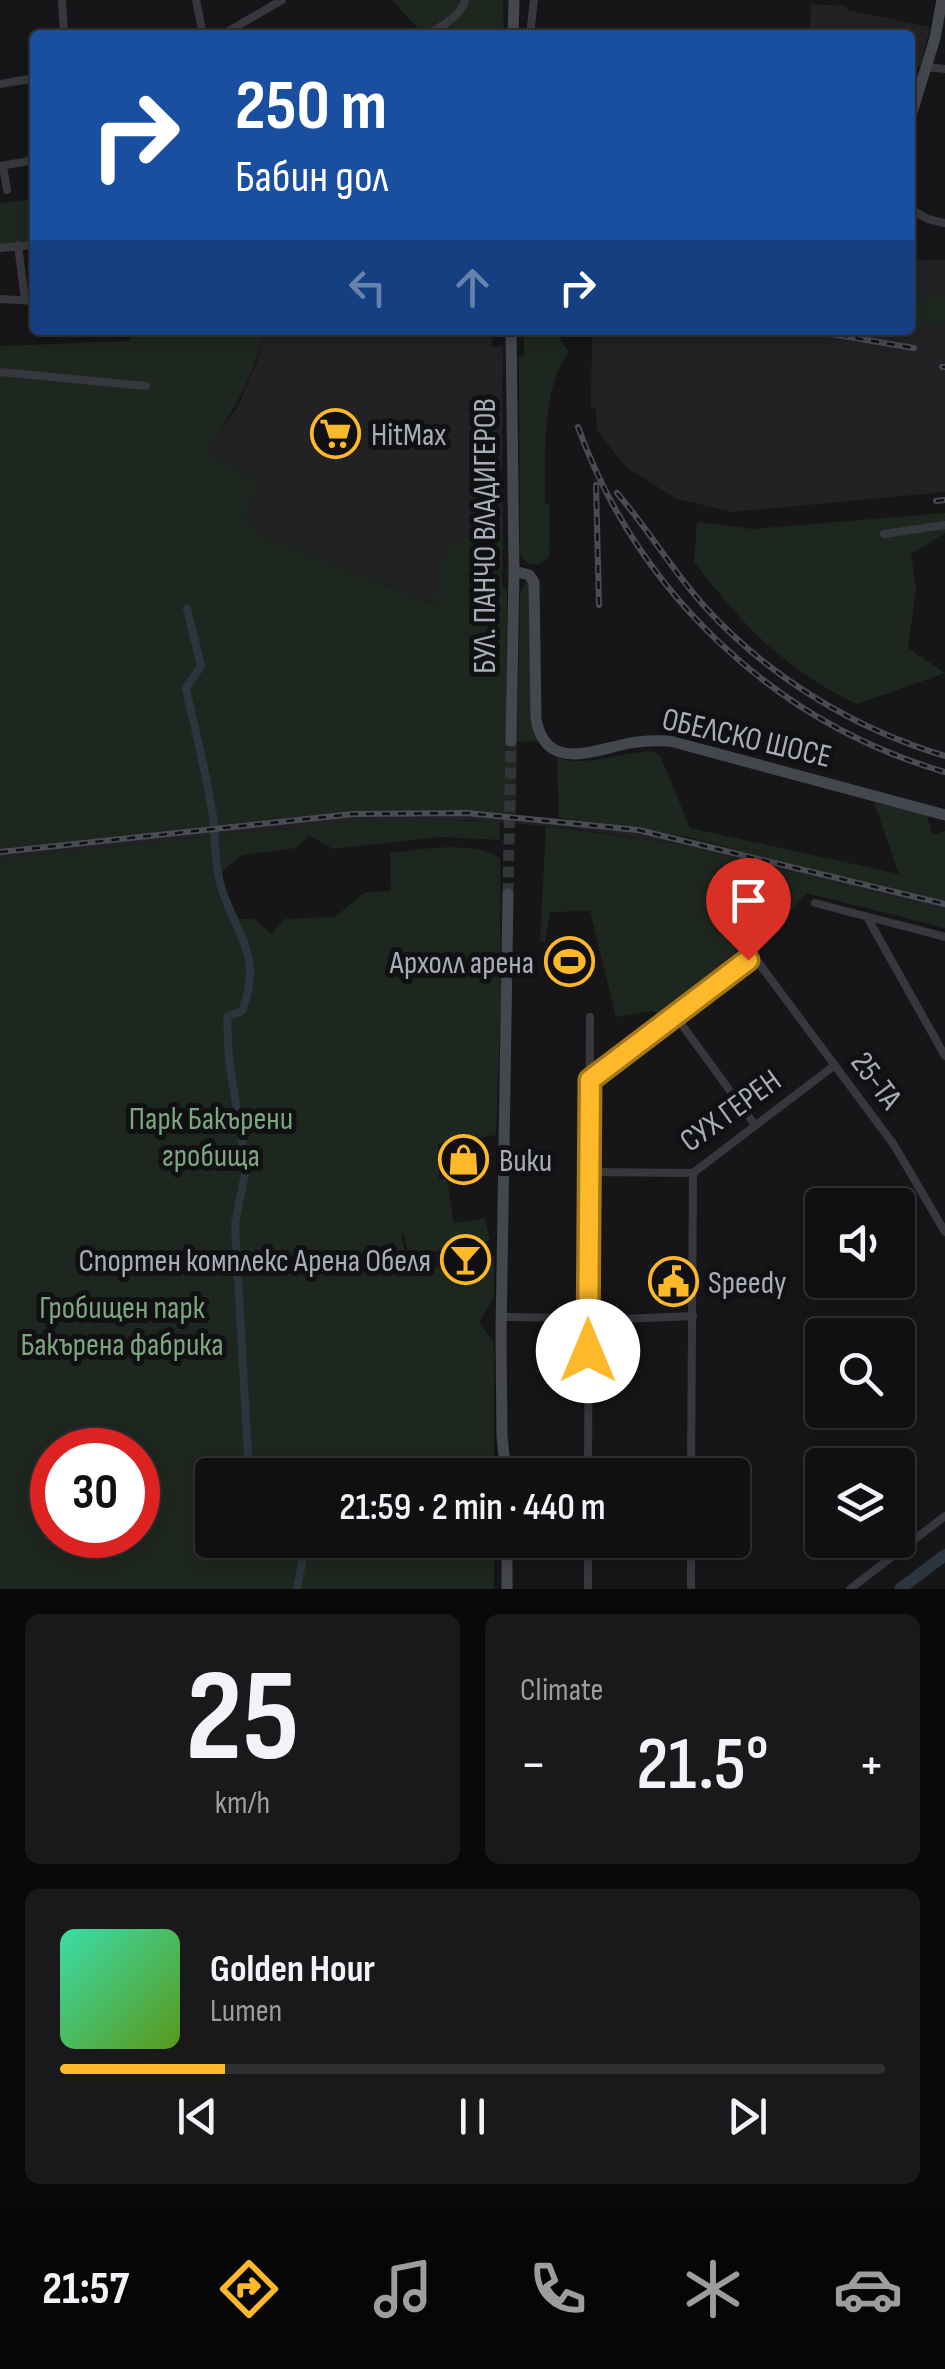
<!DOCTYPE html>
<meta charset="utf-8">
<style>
body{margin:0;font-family:"Sofia Sans Condensed",sans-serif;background:#19191b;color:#f1f3f6;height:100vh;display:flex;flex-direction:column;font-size:38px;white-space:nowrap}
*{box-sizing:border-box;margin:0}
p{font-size:32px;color:#9c9d9f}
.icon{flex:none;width:55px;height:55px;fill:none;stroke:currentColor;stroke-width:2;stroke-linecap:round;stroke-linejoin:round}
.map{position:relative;height:1589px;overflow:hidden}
.side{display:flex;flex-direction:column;gap:25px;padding:25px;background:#09090a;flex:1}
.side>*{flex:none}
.hud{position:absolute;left:30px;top:30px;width:885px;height:305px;border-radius:10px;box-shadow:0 5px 15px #0003,0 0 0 2px #303032;background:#1a4fa0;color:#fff;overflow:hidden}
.fabs{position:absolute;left:805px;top:1188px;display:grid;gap:20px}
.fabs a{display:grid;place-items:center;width:110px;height:110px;border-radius:10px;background:#101012;box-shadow:0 5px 15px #0003,0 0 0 2px #303032;font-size:50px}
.speed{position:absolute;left:30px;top:1428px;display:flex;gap:20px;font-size:50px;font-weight:700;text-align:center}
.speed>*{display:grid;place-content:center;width:130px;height:130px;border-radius:50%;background:#101012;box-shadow:0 5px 15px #0003,0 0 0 2px #303032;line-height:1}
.speed .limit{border:15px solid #d22;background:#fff;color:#111}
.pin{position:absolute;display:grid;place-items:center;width:85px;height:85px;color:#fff;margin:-102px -42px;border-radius:50% 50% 50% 0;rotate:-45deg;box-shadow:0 0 10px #0007}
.pin .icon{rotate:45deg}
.me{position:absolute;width:110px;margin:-55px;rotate:0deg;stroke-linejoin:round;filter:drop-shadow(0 0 8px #0008)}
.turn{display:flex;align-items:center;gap:35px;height:210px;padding:0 40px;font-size:45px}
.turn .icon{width:130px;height:130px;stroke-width:2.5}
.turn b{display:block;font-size:70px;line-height:85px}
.lanes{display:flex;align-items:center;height:95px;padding:0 40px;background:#0003;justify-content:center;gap:50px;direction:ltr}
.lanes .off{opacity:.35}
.big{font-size:75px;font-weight:600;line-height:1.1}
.side .card{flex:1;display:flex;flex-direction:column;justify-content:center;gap:15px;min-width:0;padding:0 35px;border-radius:15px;background:#19191b}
.side .dial{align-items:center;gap:0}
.dial b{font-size:130px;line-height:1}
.song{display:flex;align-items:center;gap:30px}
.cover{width:120px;height:120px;border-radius:15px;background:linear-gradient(135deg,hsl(160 70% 55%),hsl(90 70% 35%))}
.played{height:10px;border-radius:5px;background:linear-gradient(90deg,#fdb92a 20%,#303032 20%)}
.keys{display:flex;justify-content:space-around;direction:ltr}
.heat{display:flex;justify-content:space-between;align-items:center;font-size:55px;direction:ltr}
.side .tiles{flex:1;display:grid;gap:25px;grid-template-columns:1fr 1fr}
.card:last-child{grid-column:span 2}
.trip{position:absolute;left:195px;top:1458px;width:555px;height:100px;border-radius:10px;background:#101012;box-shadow:0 5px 15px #0003,0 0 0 2px #303032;font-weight:600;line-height:100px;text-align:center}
.menu{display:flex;height:160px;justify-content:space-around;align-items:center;background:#060607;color:#9c9d9f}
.menu .icon{width:70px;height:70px}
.menu .on{color:#fdb92a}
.menu b{font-size:45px;color:#f1f3f6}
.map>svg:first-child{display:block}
</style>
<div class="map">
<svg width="945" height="1589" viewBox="0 0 945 1589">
<rect width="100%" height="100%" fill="#161618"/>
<g fill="#222225">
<polygon points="811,4 846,6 847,10 930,27 920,67 910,65 910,35 810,35"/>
<polygon points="910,260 945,260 945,492 732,512 677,499 627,468 597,431 596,408 591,407 592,330 910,330"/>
<polygon points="265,330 491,330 492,347 503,347 502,469 495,477 495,483 500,484 503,489 503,531 472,534 437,589 437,605 261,535 244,516 259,484 209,456 208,444 237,408 257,362"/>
<polygon points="380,811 477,811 633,826 750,852 945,902 945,910 678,844 571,828 470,820 296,827 0,859 0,849"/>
</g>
<g fill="#1e271f" fill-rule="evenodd">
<polygon points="392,0 503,0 504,35 424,35"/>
<polygon points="35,199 35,244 0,247 0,203"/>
<polygon points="910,260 914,260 913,297 945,298 945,322 910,328"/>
<path d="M131,330H265C253,376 238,406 209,444L210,456L259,484L244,516L261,535L436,605C441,550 445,537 503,531L502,585L507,592L506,741H517L520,594L526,581L529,583L531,722L538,741L517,742L516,814L380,811L0,849V346L130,341Z"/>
<path d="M524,330H557L562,343L569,351C540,392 546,456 545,504L550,505L549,558L537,565L527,563L520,555L519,357L524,354Z"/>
<path d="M945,513V533L911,554L916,588L908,648L945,673L857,704C781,667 745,627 694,562L697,522L753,529Z"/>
<path d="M650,751L660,755L690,828L899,874L874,802L927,815L932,835L945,831V902L689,837L559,818L557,758C590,767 617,753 650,751Z"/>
<path d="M392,819L499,822L500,840L440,837L333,849L309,835L296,848L242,855L222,871L224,887L239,919H254L271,934L285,919L335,917L365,892L391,891L390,853C423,849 472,840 500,858L501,1003L496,1135L438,1144L439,1179H447L454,1223L485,1218L490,1240L409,1257L404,1234L401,1235L410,1273L494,1256V1297L479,1323L494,1342V1475H212V1540H494V1589H0V859L296,827ZM52,1450H138V1535H52Z"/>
<polygon points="546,826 678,844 945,910 945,928 807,893 758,946 672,1009 662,1015 653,1011 616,1017 590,911 550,912 545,942 540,941"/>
</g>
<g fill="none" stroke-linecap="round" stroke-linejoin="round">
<g stroke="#2b353d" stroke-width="8">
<path d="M187,609L201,666L186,688C195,731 207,774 213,817C216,840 214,864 221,886C235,935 264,954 242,1011L227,1017L229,1060L246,1168L235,1224L248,1456L257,1475"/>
<polyline points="297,1589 304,1552 298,1540"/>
</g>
<polyline stroke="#2b353d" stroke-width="12" points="900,1589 945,1555"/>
<polyline stroke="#333438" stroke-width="11" stroke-dasharray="11 5.5" stroke-linecap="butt" points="508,894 511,741"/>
<g stroke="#37383e" stroke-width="8">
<polyline points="62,0 64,35"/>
<polyline points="196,0 203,35"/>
<polyline points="222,35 282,0"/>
<path d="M427,35C441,26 461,17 465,0"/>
<polyline points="530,35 534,0"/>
<polyline points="926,67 945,69"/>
<polyline points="0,84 35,78"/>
<polyline points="0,166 35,160"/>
<polyline points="3,166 7,190"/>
<polyline points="910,209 928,219 945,223"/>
<polyline points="18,245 25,300"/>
<polyline points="0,248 35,245"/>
<polyline points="0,299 35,301"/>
<polyline points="0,372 146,386"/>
<polyline points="884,534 945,525"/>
<polyline points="815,903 945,937"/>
<polyline points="867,917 945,1056"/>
<polyline points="674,1014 755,1125"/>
<polyline points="590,1080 743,963 758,962 894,1145 945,1232"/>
<polyline points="587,1172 693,1173 835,1065"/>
<polyline points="503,1317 622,1319 693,1316"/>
<polyline points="588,1461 691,1463"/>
<polyline points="588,1475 590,1017"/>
<polyline points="691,1475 693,1173"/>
<polyline points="588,1540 588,1589"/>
<polyline points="691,1589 691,1540"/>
<polyline points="850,1589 945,1516"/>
</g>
<g stroke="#45474e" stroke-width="11">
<polyline points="513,35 514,0"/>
<polyline points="910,119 935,38 942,0"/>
<polyline points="511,330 514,571 511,741"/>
<path d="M514,571L529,575L534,582L536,719C545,769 587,753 621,745C637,741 653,740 670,741L945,815"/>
<polyline points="506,1475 502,1436 501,1336 508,894"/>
<polyline points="507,1589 507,1540"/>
</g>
<defs>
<g id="rail">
<polyline points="808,330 914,348"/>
<polyline points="942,367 945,367"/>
<path d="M578,427C638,593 775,723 945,772"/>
<polyline points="596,485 599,605"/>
<path d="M617,493C649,530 673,572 706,608C770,678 855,729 945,756"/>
<polyline points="936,501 945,500"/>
<polyline points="0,852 353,814 467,813 638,830 945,904"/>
</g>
</defs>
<use href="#rail" stroke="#4a4c53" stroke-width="6"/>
<use href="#rail" stroke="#111113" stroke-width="2.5" stroke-dasharray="8" stroke-linecap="butt"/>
</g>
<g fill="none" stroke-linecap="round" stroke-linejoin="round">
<defs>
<polyline id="route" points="588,1351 590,1080 748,960"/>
</defs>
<use href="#route" stroke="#a4781b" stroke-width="25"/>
<use href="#route" stroke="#fdb92a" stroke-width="18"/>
</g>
<defs>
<symbol id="supermarket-ring" viewBox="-11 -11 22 22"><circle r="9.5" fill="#111113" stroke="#fdb92a" stroke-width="1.5"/><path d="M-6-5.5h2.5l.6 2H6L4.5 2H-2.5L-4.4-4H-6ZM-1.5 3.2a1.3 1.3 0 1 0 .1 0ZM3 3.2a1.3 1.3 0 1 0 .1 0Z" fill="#fdb92a"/></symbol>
<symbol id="stadium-ring" viewBox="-11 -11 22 22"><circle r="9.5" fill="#111113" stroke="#fdb92a" stroke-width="1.5"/><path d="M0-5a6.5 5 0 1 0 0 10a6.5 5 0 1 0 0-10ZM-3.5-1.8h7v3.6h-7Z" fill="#fdb92a"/></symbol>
<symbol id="shop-ring" viewBox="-11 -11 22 22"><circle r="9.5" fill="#111113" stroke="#fdb92a" stroke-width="1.5"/><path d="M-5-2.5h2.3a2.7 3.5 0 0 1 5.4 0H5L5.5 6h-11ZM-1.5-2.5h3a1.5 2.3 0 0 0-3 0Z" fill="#fdb92a"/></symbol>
<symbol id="bar-ring" viewBox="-11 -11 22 22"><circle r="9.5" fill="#111113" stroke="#fdb92a" stroke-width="1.5"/><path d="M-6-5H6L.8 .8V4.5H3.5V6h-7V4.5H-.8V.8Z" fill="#fdb92a"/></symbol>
<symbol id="civic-ring" viewBox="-11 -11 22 22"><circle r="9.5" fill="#111113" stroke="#fdb92a" stroke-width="1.5"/><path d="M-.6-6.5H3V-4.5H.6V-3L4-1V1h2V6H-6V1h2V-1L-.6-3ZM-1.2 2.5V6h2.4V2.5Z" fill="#fdb92a"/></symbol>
</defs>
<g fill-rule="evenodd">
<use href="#supermarket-ring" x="308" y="406" width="55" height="55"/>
<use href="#stadium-ring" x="542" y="934" width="55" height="55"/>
<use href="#shop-ring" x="436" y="1132" width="55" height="55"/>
<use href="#bar-ring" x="438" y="1232" width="55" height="55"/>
<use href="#civic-ring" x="646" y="1254" width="55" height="55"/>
</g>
<g text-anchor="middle" stroke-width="10" stroke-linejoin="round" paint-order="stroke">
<g font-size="32" fill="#a7adb9" stroke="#111113" text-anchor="start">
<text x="371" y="445">HitMax</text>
<text x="534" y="973" text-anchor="end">Архолл арена</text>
<text x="499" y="1171">Вики</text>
<text x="431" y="1271" text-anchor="end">Спортен комплекс Арена Обеля</text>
<text x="708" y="1293">Speedy</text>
</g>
<g font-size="32" fill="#a7adb9" stroke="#111113">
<text transform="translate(484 536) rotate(-90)" y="11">БУЛ. ПАНЧО ВЛАДИГЕРОВ</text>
<text transform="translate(747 737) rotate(13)" y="11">ОБЕЛСКО ШОСЕ</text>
<text transform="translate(877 1080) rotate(53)" y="11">25-ТА</text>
<text transform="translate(730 1110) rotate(-36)" y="11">СУХ ГЕРЕН</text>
</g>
<g font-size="32" fill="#7da580" stroke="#111113">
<text x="211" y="1129">Парк Бакърени<tspan x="211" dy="37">гробища</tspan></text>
<text x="122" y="1318">Гробищен парк<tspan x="122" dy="37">Бакърена фабрика</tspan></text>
</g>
</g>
</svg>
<div class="fabs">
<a><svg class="icon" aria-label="sound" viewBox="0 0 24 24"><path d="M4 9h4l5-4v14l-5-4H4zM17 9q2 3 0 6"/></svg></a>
<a><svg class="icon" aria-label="search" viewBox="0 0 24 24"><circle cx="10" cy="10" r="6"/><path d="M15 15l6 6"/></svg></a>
<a><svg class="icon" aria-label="layers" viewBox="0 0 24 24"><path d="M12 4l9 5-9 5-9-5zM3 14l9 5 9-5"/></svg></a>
</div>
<div class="speed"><div class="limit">30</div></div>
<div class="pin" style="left:748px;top:960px;background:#d93025"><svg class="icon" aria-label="arrive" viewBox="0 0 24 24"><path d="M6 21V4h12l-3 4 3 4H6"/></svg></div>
<svg class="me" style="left:588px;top:1351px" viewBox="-20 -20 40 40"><circle r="19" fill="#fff"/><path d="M0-13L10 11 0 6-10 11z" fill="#fdb92a"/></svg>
<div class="trip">21:59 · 2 min · 440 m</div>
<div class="hud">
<div class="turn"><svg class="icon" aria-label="right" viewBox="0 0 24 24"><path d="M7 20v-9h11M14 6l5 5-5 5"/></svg><div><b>250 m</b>Бабин дол</div></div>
<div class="lanes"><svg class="icon off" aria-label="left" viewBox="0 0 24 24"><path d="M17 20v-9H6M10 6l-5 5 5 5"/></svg><svg class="icon off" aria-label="ahead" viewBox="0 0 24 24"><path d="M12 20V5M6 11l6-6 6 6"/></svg><svg class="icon" aria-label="right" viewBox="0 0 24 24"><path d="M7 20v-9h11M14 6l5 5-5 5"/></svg></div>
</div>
</div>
<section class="side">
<div class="tiles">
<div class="card dial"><b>25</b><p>km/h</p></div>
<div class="card"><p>Climate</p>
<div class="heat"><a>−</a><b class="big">21.5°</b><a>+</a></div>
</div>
<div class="card">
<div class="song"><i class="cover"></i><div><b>Golden Hour</b><p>Lumen</p></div></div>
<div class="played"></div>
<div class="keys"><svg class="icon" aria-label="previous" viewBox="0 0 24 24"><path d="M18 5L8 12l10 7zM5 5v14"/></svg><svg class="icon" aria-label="pause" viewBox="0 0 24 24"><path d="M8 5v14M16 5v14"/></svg><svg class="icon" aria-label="next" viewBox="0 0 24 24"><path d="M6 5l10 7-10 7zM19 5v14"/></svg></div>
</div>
</div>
</section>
<nav class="menu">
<b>21:57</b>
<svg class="icon on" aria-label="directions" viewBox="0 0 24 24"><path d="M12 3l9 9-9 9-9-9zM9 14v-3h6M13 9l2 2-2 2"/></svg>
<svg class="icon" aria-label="music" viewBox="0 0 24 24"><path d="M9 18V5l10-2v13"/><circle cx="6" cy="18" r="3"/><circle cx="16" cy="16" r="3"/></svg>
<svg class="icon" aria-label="phone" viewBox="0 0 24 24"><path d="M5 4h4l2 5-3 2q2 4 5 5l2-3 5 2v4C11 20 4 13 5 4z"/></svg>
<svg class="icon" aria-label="climate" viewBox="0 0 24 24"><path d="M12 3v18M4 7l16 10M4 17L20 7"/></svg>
<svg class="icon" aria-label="car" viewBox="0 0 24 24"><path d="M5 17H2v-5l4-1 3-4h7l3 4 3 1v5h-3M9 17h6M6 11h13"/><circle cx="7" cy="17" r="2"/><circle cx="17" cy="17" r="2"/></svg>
</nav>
